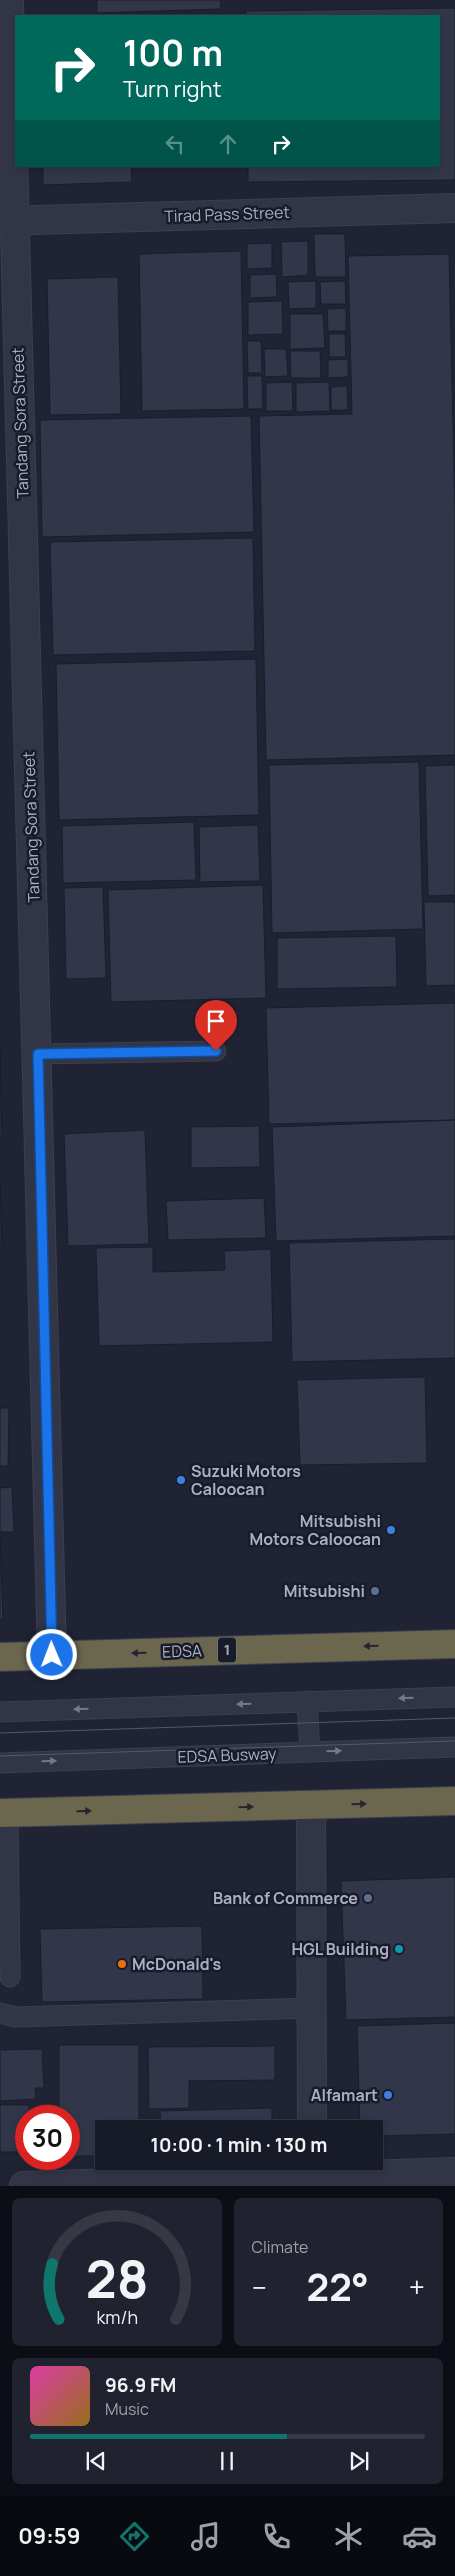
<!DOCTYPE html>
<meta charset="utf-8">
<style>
body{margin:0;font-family:Manrope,sans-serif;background:#20232f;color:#f1f3f6;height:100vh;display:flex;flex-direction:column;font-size:19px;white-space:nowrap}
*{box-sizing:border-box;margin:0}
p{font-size:16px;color:#9ea1a7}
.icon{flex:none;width:28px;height:28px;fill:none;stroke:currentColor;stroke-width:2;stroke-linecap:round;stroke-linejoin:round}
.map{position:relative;height:2186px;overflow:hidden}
.drawer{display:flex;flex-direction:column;gap:12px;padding:12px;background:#0d0e15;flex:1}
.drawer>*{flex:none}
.banner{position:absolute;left:15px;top:15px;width:425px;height:152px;border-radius:0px;box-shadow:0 2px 8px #0003,0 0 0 1px #363844;background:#00695c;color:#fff;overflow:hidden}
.speed{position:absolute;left:15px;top:2105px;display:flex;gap:10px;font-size:25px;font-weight:700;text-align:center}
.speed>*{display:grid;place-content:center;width:65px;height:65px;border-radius:50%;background:#171a27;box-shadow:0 2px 8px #0003,0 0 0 1px #363844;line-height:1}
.speed .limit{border:8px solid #d22;background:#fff;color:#111}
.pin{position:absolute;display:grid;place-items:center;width:42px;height:42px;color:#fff;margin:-51px -21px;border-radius:50% 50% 50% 0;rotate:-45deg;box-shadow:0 0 5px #0007}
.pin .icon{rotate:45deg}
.me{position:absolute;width:55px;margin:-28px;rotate:359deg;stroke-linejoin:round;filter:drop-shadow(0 0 4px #0008)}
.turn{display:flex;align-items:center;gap:18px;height:105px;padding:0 25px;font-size:22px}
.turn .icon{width:65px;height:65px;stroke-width:2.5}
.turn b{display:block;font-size:35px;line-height:42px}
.lanes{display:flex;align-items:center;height:48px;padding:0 25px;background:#0003;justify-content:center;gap:25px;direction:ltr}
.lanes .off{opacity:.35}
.big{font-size:38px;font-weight:700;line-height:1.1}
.drawer .tile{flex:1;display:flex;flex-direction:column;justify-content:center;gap:8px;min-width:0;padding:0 18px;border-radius:8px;background:#20232f}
.drawer .dial{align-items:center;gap:0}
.dial svg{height:130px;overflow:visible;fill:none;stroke:#363844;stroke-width:7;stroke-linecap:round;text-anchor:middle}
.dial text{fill:#f1f3f6;stroke:none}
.song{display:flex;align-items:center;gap:15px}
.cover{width:60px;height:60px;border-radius:8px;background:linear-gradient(135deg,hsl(320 70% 55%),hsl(40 70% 35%))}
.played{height:5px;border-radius:2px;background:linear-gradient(90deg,#0f766e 65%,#363844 65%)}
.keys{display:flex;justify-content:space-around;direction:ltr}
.heat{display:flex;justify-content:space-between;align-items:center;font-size:28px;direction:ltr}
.drawer .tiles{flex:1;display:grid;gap:12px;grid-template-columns:1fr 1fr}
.tile:last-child{grid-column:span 2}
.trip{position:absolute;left:95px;top:2120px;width:288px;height:50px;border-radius:0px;background:#171a27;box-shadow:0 2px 8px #0003,0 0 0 1px #363844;font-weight:700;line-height:50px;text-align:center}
.tabs{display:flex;height:80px;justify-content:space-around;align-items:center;background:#090a10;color:#9ea1a7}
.tabs .icon{width:35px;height:35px}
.tabs .active{color:#0f766e}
.tabs b{font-size:22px;color:#f1f3f6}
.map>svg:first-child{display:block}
</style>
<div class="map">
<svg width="455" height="2186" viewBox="0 0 455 2186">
<rect width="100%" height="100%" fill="#1f2334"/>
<g fill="#31364b" stroke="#1a1d2b">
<polygon points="97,0 220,0 221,9 97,13"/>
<polygon points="455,8 455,180 248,182 248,166 439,166 439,16 246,16 246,11"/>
<polygon points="43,166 131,166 132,182 43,185"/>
<polygon points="314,234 345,234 346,277 315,277"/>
<polygon points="308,241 308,275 282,277 281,242"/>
<polygon points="272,243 272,268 247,269 247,244"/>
<polygon points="241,251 244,409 142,411 139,254"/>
<polygon points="449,254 455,510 455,755 266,760 259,416 352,414 348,256"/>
<polygon points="276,274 277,297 250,298 250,275"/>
<polygon points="118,277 121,414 50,415 47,279"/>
<polygon points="316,281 316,308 289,309 288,282"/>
<polygon points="345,281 346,304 321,304 320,282"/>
<polygon points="282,301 283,334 248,335 248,302"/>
<polygon points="346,308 346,331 328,331 327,309"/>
<polygon points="290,314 323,314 325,348 290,349"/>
<polygon points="329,334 345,334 346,357 329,357"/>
<polygon points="247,341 261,341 262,373 248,373"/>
<polygon points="264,349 286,349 288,376 265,377"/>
<polygon points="290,351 320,351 321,378 291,378"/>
<polygon points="348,359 348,377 328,378 328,360"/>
<polygon points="247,376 262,376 263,409 248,409"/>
<polygon points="292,382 293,411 266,411 266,383"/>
<polygon points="329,382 330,411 296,412 296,383"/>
<polygon points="347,386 348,410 331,410 331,387"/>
<polygon points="251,416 254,532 42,537 40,420"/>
<polygon points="253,538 255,651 53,655 50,542"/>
<polygon points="256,659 259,815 59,820 56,664"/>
<polygon points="419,762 423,929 272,933 269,765"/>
<polygon points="455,765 455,895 428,896 425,766"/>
<polygon points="194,822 196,880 63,883 62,826"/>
<polygon points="258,825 260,881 200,882 199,827"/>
<polygon points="263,885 266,998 111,1002 108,890"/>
<polygon points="103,887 106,978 66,979 64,888"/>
<polygon points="424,902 455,902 455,985 426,986"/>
<polygon points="396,936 397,987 277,989 277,938"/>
<polygon points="455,1003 455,1120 269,1124 266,1008"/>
<polygon points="0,1051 2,1138 0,1138"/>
<polygon points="455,1120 455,1236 276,1241 272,1127"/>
<polygon points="259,1126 260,1167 191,1168 191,1127"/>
<polygon points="145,1130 149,1244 68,1246 64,1134"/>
<polygon points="0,1181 2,1246 0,1246"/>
<polygon points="264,1198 266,1238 168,1240 166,1201"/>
<polygon points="455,1239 455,1358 292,1362 289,1243"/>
<polygon points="153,1247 153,1272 225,1270 224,1251 271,1249 273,1342 99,1346 96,1248"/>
<polygon points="425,1377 427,1463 300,1465 297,1380"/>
<polygon points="0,1408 9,1408 8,1466 0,1466"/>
<polygon points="12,1487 14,1532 0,1532 0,1488"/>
<polygon points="0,1538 3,1619 0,1619"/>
<polygon points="455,1877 455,2017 346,2020 341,1881"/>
<polygon points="202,1926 203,1999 42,2002 40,1929"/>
<polygon points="455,2023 455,2134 374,2136 374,2129 360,2129 357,2026"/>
<polygon points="59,2045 139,2045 139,2129 104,2129 104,2156 69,2156 69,2116 59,2116"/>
<polygon points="275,2046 275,2080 189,2081 189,2108 149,2109 148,2047"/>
<polygon points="42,2049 44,2088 35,2088 36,2099 0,2101 0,2050"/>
<polygon points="0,2105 29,2105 29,2116 26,2116 26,2152 0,2152"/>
<polygon points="272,2108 272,2129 161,2129 160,2111"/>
<polygon points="162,2161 240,2161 162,2163"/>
</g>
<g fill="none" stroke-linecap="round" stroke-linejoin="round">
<defs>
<g id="lane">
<polyline points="38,1054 216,1051"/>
<polyline points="307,1701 310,1752"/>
<polyline points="0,1712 455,1697"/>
<polyline points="0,1763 455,1747"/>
<polyline points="8,1812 10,1977"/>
<polyline points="0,2013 15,2017 312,2008"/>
</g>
<g id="street">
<polyline points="9,0 52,1655"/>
<polyline points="0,221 455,208"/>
<polyline points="311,1805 312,2129"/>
<polyline points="24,2186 455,2172"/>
</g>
<g id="highway">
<polyline points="0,1657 455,1644"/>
<polyline points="0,1813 455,1801"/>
</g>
</defs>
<use href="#lane" stroke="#3c3f4e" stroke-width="21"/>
<use href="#street" stroke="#3c3f4e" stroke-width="30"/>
<use href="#highway" stroke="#3a3d4c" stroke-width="30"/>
<use href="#lane" stroke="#323545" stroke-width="19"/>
<use href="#street" stroke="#323545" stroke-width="28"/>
<use href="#highway" stroke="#6b674f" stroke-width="28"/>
<g stroke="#54586c" stroke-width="1">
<polyline points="0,1733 455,1718"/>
<polyline points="0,1756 455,1741"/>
</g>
</g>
<defs><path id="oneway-solid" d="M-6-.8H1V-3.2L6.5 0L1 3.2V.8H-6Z" transform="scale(1.25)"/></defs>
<g fill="#24262f">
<use href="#oneway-solid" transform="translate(371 1646) rotate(178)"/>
<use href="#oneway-solid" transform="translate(139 1653) rotate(178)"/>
<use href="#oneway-solid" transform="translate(359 1804) rotate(-2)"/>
<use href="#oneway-solid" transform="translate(246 1807) rotate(-1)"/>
<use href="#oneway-solid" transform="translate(84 1811) rotate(-1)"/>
</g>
<g fill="#75788a">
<use href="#oneway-solid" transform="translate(406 1698) rotate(178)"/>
<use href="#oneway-solid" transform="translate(244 1704) rotate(178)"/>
<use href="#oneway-solid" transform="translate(81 1709) rotate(178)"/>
<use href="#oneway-solid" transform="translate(334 1751) rotate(-2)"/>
<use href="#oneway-solid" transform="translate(49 1761) rotate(-2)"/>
</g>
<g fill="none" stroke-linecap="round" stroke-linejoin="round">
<defs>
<polyline id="route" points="52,1655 38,1054 216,1051"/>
</defs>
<use href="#route" stroke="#114b97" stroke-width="12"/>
<use href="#route" stroke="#1a73e8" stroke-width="9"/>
</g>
<g fill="#3f7fe0" stroke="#181b29" stroke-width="2">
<circle cx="181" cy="1480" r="5"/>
<circle cx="391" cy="1530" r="5"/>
<circle cx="388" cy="2095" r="5"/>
</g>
<g fill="#5c6f8a" stroke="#181b29" stroke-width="2">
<circle cx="375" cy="1591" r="5"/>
<circle cx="368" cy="1898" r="5"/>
</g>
<circle fill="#0f9aa8" stroke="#181b29" stroke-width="2" cx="399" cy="1949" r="5"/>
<circle fill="#e8710a" stroke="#181b29" stroke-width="2" cx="122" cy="1964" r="5"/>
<g text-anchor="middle" stroke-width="5" stroke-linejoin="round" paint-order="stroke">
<rect fill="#181b29" stroke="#808394" stroke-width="1" x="218" y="1637.5" width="18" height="25" rx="4"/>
<g font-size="15" font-weight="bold" fill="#acafc2">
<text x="227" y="1655">1</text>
</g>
<g font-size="16" fill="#acafc2" stroke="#181b29">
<text transform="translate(227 214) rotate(-2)" y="6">Tirad Pass Street</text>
<text transform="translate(20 423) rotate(-92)" y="6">Tandang Sora Street</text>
<text transform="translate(31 827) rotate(-92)" y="6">Tandang Sora Street</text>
<text transform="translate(182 1651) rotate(-2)" y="6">EDSA</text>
<text transform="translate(227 1755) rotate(-2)" y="6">EDSA Busway</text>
</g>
<g font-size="16" font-weight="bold" fill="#acafc2" stroke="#181b29" text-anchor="end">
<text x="191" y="1477" text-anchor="start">Suzuki Motors<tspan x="191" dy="18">Caloocan</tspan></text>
<text x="381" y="1527">Mitsubishi<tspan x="381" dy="18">Motors Caloocan</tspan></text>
<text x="365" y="1597">Mitsubishi</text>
<text x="358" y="1904">Bank of Commerce</text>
<text x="389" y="1955">HGL Building</text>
<text x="132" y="1970" text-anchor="start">McDonald's</text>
<text x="378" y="2101">Alfamart</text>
</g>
</g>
</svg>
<div class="speed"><div class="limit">30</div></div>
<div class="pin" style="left:216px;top:1051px;background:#d93025"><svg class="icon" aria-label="arrive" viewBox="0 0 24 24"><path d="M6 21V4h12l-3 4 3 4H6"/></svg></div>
<svg class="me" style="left:52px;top:1655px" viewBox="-20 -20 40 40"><circle r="17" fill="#1a73e8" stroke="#fff" stroke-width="3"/><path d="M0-11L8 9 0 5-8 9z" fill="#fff"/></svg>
<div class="trip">10:00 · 1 min · 130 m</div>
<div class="banner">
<div class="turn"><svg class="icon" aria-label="right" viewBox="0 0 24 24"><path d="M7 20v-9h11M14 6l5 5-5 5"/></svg><div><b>100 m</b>Turn right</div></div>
<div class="lanes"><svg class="icon off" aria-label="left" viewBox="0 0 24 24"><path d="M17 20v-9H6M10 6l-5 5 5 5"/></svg><svg class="icon off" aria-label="ahead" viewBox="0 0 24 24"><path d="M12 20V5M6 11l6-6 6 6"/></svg><svg class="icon" aria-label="right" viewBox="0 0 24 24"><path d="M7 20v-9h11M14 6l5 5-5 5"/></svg></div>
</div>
</div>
<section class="drawer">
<div class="tiles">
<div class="tile dial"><svg viewBox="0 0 100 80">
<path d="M14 69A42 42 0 1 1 86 69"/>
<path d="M14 69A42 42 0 0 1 10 35" stroke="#0f766e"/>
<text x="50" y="56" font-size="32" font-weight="700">28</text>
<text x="50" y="72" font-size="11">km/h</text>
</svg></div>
<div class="tile"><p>Climate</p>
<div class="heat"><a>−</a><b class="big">22°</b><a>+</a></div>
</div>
<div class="tile">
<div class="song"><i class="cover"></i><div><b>96.9 FM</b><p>Music</p></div></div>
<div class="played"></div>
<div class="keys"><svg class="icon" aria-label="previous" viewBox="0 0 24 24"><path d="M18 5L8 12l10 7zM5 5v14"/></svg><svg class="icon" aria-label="pause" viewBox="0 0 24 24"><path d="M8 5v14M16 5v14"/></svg><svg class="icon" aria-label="next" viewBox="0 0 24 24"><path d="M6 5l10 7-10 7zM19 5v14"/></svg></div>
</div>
</div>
</section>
<nav class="tabs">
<b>09:59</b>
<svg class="icon active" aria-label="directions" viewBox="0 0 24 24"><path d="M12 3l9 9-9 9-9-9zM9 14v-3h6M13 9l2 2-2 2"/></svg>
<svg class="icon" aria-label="music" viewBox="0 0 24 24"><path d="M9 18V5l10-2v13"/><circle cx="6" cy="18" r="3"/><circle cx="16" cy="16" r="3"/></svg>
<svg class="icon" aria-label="phone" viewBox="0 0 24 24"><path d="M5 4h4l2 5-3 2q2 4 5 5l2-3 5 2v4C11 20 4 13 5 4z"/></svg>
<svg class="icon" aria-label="climate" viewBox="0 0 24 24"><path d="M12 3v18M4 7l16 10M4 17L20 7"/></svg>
<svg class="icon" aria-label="car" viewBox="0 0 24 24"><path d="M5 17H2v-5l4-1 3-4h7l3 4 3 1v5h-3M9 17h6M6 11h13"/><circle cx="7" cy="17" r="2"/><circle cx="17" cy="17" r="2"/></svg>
</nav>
